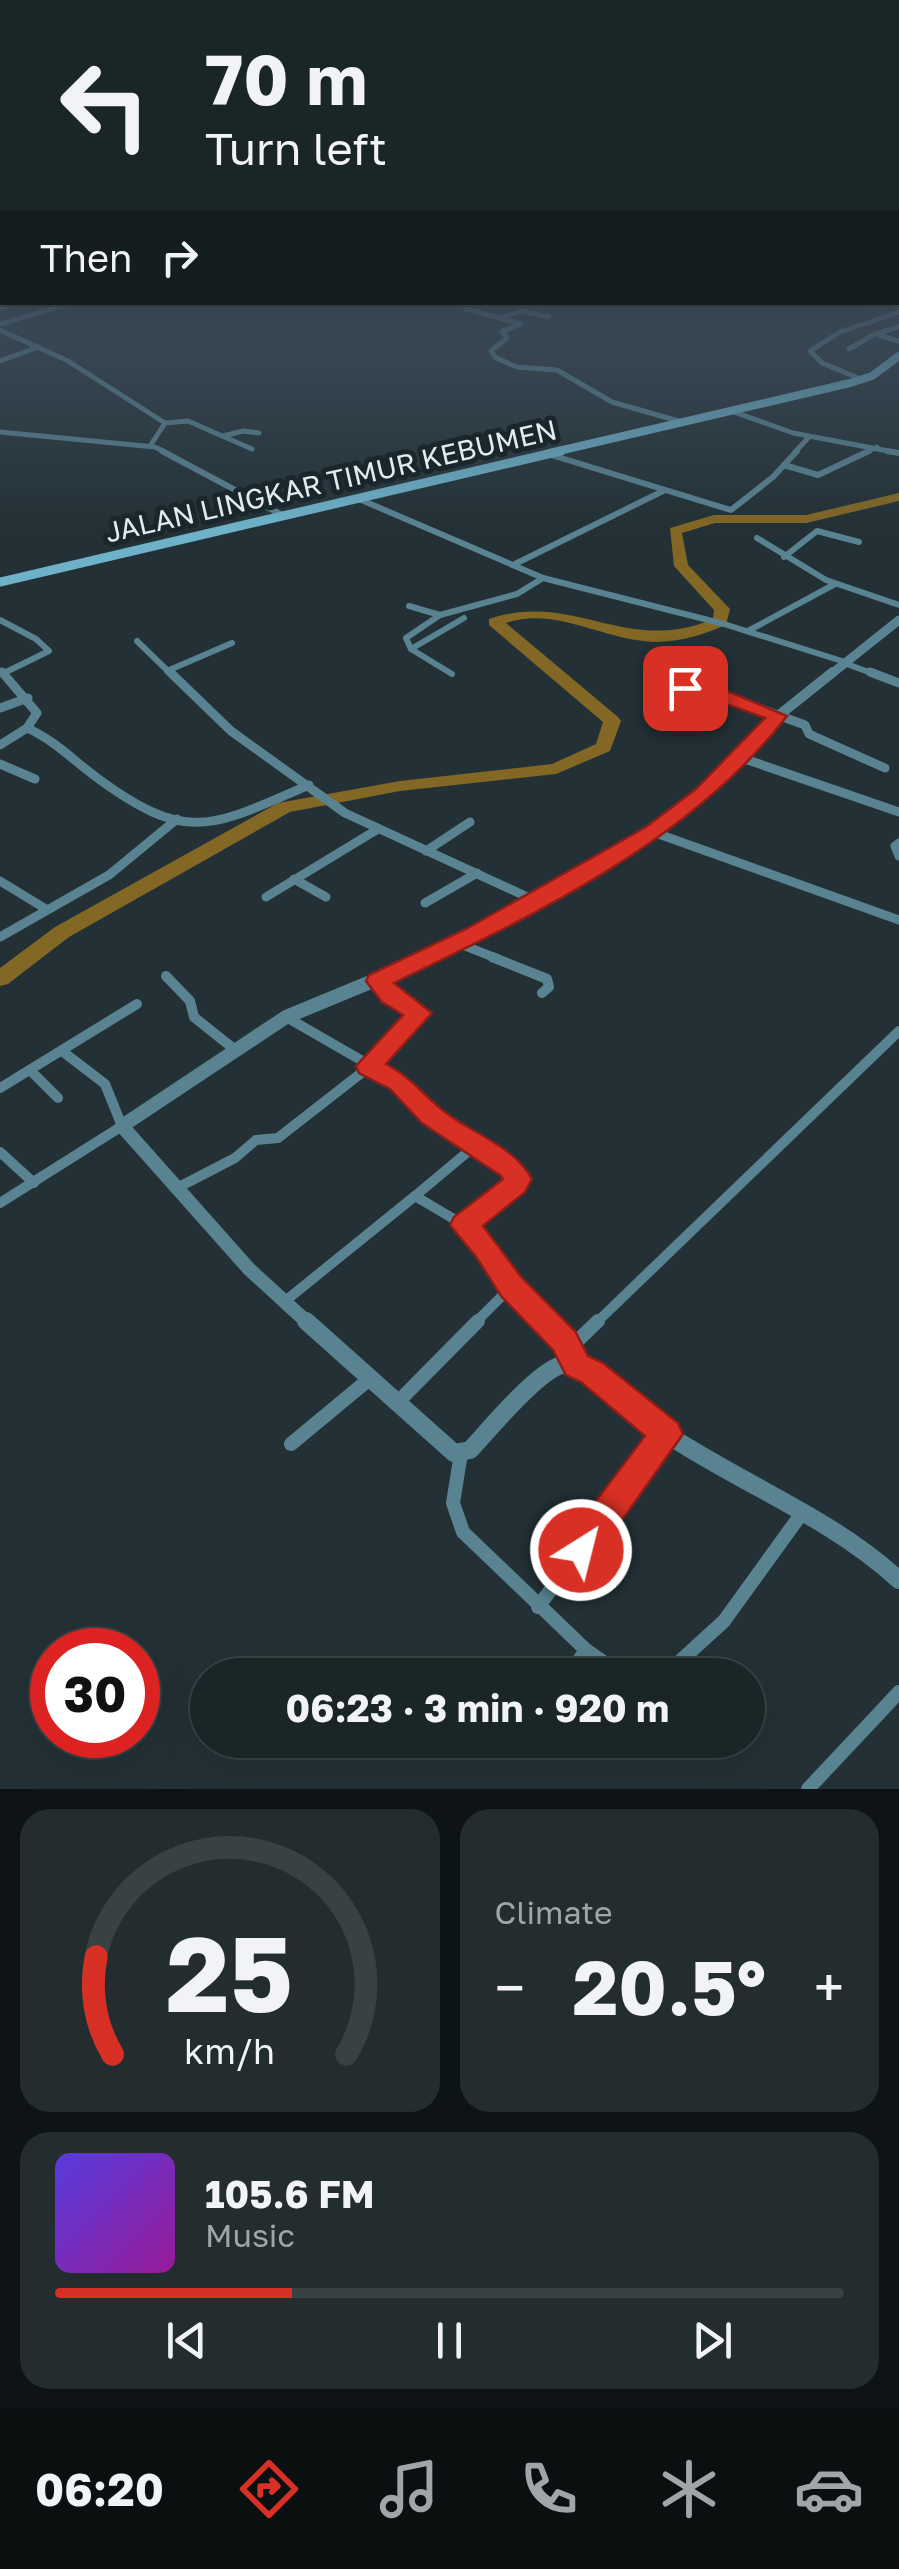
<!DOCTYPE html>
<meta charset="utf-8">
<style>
body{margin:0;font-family:"Golos Text",sans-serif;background:#232d30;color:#f1f3f6;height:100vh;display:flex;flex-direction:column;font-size:38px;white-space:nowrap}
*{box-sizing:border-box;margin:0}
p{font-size:32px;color:#9fa5a8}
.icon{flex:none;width:55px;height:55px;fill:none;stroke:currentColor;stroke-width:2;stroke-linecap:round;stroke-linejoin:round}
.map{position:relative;height:1789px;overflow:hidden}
.drawer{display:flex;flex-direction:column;gap:20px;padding:20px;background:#0e1416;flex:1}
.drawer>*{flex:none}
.top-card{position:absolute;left:0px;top:0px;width:900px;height:305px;box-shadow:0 10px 40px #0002,0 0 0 2px #384245;background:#1a2528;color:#f1f3f6;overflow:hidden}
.speed{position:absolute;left:30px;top:1628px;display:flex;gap:20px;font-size:50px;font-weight:700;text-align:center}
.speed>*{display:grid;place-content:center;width:130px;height:130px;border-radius:50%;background:#1a2528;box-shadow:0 10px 40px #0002,0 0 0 2px #384245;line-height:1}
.speed .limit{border:15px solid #d22;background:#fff;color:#111}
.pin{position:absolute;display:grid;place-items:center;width:85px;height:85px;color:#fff;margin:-42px;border-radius:20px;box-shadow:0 5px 15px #0006}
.me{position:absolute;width:110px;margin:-55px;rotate:36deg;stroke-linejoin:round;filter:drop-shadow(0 0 8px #0008)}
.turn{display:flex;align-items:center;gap:35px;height:210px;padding:0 40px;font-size:45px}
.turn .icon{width:130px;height:130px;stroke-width:2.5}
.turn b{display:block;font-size:70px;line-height:85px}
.then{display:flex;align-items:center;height:95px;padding:0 40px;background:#0003;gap:20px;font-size:38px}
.big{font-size:75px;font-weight:700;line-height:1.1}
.drawer .widget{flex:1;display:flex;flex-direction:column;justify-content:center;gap:15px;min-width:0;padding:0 35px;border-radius:30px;background:#232d30}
.drawer .dial{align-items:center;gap:0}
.dial svg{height:260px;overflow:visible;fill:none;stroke:#384245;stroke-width:7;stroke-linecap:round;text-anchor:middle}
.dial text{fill:#f1f3f6;stroke:none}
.song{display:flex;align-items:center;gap:30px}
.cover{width:120px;height:120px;border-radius:15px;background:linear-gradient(135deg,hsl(250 70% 55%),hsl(300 70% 35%))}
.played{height:10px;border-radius:5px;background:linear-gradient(90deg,#d93025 30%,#384245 30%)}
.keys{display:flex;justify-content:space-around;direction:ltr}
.heat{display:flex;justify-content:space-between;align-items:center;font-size:55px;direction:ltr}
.drawer .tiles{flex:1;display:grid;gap:20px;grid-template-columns:1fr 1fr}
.widget:last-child{grid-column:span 2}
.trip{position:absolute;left:190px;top:1658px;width:575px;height:100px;border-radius:50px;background:#1a2528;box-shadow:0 10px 40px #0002,0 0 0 2px #384245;font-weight:700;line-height:100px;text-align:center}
.tabs{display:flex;height:160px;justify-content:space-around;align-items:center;background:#0a0f10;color:#9fa5a8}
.tabs .icon{width:70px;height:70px}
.tabs .on{color:#d93025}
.tabs b{font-size:45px;color:#f1f3f6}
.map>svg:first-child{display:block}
</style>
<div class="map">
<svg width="899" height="1789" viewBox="0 0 899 1789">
<rect width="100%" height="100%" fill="#233136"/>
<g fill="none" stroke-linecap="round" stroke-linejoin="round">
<path fill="#826725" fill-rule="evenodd" d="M899,493V501L806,523H715L682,533L688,565L730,609L726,625C700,636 671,645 643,641C597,636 552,607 506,623L618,717L621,721L610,751L556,774L400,791L290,812L69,937L8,984L0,986V968L55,927L278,803L400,781L552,764L596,744L603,722L489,625V619C574,590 626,656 713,619L714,610L674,566L670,528L714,515H806Z"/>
<g stroke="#598391" stroke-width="5">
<polyline points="474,302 466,309 521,324 502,331 507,338 491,351 496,358 517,367 557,370 612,402 682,422"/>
<polyline points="0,308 21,302"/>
<polyline points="504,317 521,311 549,317"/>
<polyline points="0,324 75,302"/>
<polyline points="0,330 68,361 165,423 150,446"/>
<polyline points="879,335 899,341"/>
<polyline points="849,349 875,334 899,327"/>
<polyline points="0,361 39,347"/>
<polyline points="863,380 822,363 810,351 840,332 899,312"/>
<polyline points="734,412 793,433 899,453"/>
<polyline points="165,423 188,421 252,449"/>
<polyline points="0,432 155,447 167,453"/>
<polyline points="223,436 243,431 259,433"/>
<polyline points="794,453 809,437"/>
<polyline points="864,453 877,447"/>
</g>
<g stroke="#598391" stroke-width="6">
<polyline points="162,451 284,516"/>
<polyline points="887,451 899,453"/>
<polyline points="548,454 731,510 773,477 797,451"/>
<polyline points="784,465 818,475 869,451"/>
<polyline points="359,499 543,578 724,624 845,662"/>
<polyline points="757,538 826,580 899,605"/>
<polyline points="784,557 817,531 859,542"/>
<polyline points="513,565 663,491"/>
<polyline points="409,606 440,615"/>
<polyline points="0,620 36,639 49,651 4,673"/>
<polyline points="748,631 835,584"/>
<polyline points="137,641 172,675"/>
<polyline points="411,649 464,618"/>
<polyline points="844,663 877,675"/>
<polyline points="1,671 4,675"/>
<polyline points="167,671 232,643"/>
<polyline points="452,674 411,649 406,638 440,615 517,594 543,578"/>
</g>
<g stroke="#598391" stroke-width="9">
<polyline points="170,672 231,731 345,813 534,900"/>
<polyline points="870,672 899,683"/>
<polyline points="673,684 714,692 805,725 809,734 885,768"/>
<polyline points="0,708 28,698"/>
<path d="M27,728C54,740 73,760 96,777C189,846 213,826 309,785"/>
<polyline points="0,745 27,728 37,713 2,672"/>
<polyline points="739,757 899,812"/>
<polyline points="0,764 35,779"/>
<polyline points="653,832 899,920"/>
<polyline points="899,843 895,846 899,856"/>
<polyline points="426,851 470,822"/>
<polyline points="294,879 326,897"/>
<polyline points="0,881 46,909"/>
<polyline points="266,897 378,829"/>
<polyline points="425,903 477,873"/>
<polyline points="0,937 109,875 177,819"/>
<polyline points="458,943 498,959"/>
</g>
<g stroke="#598391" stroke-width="10">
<polyline points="492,957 547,979 549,987 542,993"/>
<polyline points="166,976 190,1001 194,1017 234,1049"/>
<polyline points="286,1017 399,1082 431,1116 515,1173 516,1185 464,1225 512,1288 550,1323"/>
<polyline points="31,1071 58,1098"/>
<polyline points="0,1088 137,1004"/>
<polyline points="0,1152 34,1183"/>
<polyline points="175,1189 235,1158 256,1140 278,1138 369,1067 420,1013 391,997 378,981"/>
<polyline points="0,1203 122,1126 105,1084 62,1051"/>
<polyline points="464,1225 415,1196 476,1145"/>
<polyline points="284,1302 415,1196"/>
<polyline points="475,1323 511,1287"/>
<polyline points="596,1323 899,1031"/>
</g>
<g stroke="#598391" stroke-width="14">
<polyline points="547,1321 567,1343 577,1365"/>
<polyline points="570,1348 598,1321"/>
<polyline points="396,1404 478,1321"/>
<polyline points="291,1444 367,1381"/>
<polyline points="461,1453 453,1503 463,1532 586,1650 622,1675"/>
<polyline points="538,1607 666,1434"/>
<polyline points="569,1675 586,1650"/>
<polyline points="665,1675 724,1621 802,1513"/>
<polyline points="808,1789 899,1692"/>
</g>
<polyline stroke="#598391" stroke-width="9" points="830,675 899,620"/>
<polyline stroke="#598391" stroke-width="10" points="426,959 653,832 703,793 778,716 833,672"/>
<polyline stroke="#598391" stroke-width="14" points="308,1323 249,1269 122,1126 286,1017 431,957"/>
<path stroke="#598391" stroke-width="18" d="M306,1321L454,1453L470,1450C489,1430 541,1366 566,1364C591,1363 636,1413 659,1429C738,1483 828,1515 899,1580"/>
<polyline stroke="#6eb2c9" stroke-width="8" points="550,453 850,383 872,376 899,356"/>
<polyline stroke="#6eb2c9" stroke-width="9" points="0,582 561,451"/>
</g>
<linearGradient id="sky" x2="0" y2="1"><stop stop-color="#131b1e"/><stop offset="0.53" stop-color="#3f4e5d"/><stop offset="1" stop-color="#3f4e5d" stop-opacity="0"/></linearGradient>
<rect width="899" height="530" fill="url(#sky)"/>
<path fill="#d93025" stroke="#8d1f18" stroke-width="2.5" d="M685,683L720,688L787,716C691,841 533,916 394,983L432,1013L386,1064C409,1076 421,1092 440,1108C469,1133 513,1144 532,1179L525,1192L483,1226L522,1278L575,1331L588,1356L603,1363L678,1423L683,1434L593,1561L581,1566L568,1561L563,1550L568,1538L645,1436L581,1382L566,1375L553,1350L501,1296L477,1258L450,1225L454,1217L503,1179L501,1176L422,1123L390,1089L359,1073L356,1066L403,1015L382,1002L366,981L369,975L466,929L646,827L696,789L765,718L710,698L678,692L676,688Z"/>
<g text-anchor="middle" stroke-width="10" stroke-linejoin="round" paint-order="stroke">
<g font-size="28" fill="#e2ebee" stroke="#19272c">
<text transform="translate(331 481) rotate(-13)" y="10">JALAN LINGKAR TIMUR KEBUMEN</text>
</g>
</g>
</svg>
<div class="speed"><div class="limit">30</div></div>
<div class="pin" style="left:685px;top:688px;background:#d93025"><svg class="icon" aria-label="arrive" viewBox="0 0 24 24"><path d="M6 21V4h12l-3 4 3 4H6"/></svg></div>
<svg class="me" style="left:581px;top:1550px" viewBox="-20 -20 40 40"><circle r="17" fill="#d93025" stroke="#fff" stroke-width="3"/><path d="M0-11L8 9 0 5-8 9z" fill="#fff"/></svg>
<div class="trip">06:23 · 3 min · 920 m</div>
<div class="top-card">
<div class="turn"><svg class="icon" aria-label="left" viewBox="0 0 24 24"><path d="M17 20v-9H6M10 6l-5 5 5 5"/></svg><div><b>70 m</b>Turn left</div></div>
<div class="then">Then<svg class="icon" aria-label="right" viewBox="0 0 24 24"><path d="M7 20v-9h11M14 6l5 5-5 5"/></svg></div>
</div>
</div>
<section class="drawer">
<div class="tiles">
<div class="widget dial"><svg viewBox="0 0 100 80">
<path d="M14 69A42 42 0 1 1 86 69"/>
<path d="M14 69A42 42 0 0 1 9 39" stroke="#d93025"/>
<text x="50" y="56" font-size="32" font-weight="700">25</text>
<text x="50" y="72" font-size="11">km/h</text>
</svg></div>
<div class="widget"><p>Climate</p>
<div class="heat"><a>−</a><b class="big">20.5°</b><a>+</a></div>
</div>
<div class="widget">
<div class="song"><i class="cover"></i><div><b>105.6 FM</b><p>Music</p></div></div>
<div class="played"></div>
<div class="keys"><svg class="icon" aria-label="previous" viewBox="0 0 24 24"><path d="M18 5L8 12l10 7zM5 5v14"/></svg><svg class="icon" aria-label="pause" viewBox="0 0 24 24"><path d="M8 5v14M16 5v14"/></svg><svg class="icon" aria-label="next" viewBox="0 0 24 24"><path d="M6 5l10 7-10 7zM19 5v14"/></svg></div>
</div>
</div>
</section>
<nav class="tabs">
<b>06:20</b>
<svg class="icon on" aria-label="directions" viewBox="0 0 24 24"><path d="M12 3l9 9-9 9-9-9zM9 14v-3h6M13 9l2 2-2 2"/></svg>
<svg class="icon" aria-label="music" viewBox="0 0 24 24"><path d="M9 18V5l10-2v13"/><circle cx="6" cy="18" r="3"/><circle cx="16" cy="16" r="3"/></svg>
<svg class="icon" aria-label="phone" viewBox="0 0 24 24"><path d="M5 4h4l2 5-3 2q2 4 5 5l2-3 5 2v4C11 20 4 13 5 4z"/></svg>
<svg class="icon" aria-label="climate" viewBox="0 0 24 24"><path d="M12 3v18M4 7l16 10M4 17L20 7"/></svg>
<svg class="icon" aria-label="car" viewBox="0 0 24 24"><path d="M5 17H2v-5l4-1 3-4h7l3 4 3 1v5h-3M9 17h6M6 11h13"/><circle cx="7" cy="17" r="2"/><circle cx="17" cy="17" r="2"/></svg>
</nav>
